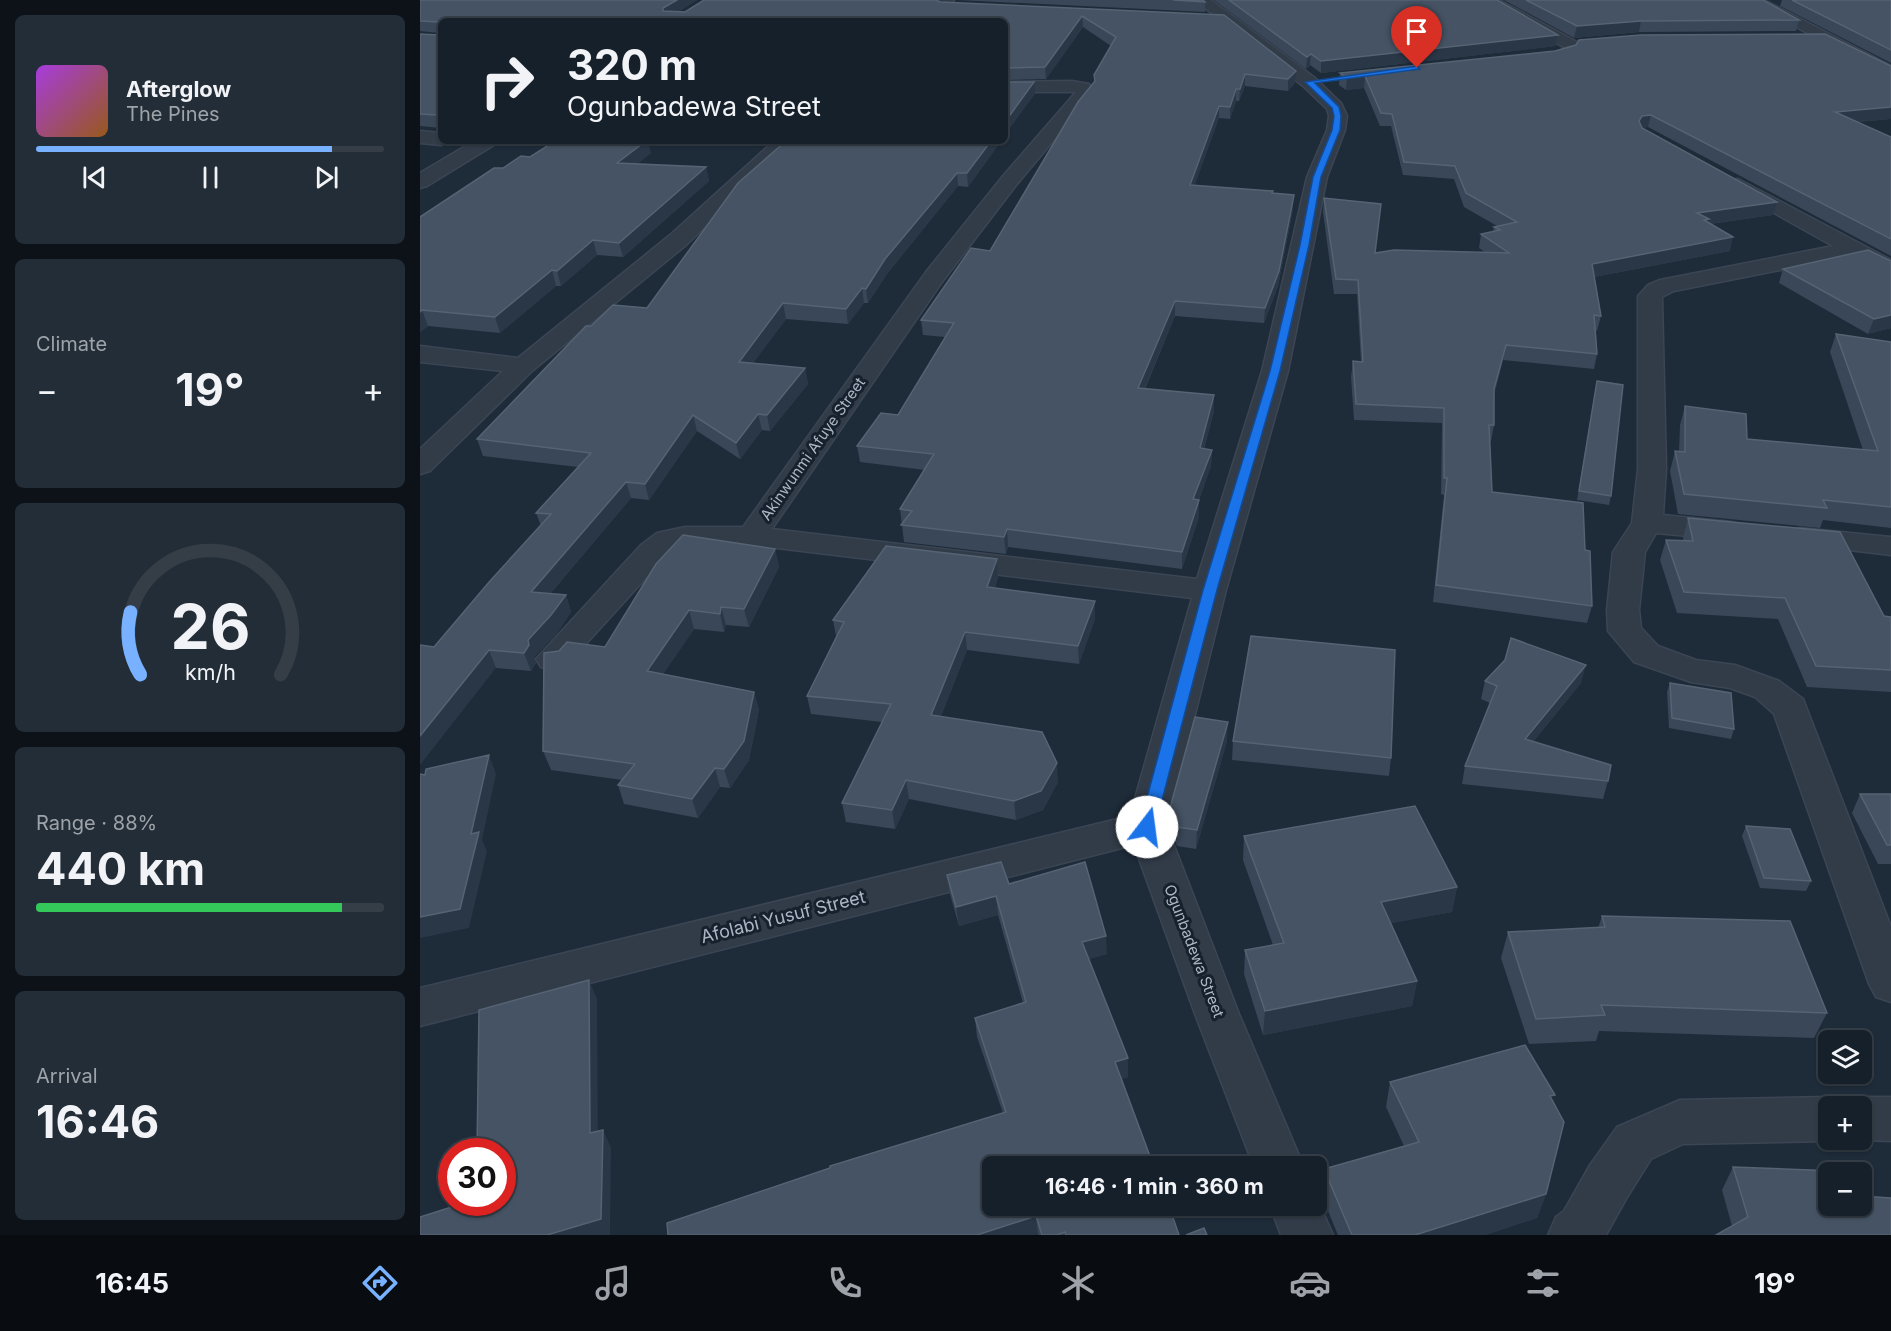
<!DOCTYPE html>
<meta charset="utf-8">
<style>
body{margin:0;font-family:Inter,sans-serif;background:#232d37;color:#f1f3f6;height:100vh;display:flex;flex-direction:column;font-size:22px;white-space:nowrap}
*{box-sizing:border-box;margin:0}
p{font-size:20px;color:#9ea3a9}
.icon{flex:none;width:33px;height:33px;fill:none;stroke:currentColor;stroke-width:2;stroke-linecap:round;stroke-linejoin:round}
.map{position:relative;flex:1;overflow:hidden}
.sheet{display:flex;flex-direction:column;gap:15px;padding:15px;background:#0c1218;width:420px}
.sheet>*{flex:none}
.guide{position:absolute;left:18px;top:18px;width:570px;height:126px;border-radius:9px;box-shadow:0 2px 4px #0004,0 0 0 2px #353e47;background:#16202b;color:#f1f3f6;overflow:hidden}
.buttons{position:absolute;left:1398px;top:1030px;display:grid;gap:12px}
.buttons a{display:grid;place-items:center;width:54px;height:54px;border-radius:9px;background:#16202b;box-shadow:0 2px 4px #0004,0 0 0 2px #353e47;font-size:30px}
.speed{position:absolute;left:18px;top:1138px;display:flex;gap:12px;font-size:30px;font-weight:700;text-align:center}
.speed>*{display:grid;place-content:center;width:78px;height:78px;border-radius:50%;background:#16202b;box-shadow:0 2px 4px #0004,0 0 0 2px #353e47;line-height:1}
.speed .limit{border:9px solid #d22;background:#fff;color:#111}
.pin{position:absolute;display:grid;place-items:center;width:51px;height:51px;color:#fff;margin:-62px -26px;border-radius:50% 50% 50% 0;rotate:-45deg;box-shadow:0 0 6px #0007}
.pin .icon{rotate:45deg}
.me{position:absolute;width:66px;margin:-33px;rotate:15deg;stroke-linejoin:round;filter:drop-shadow(0 0 4px #0008)}
.turn{display:flex;align-items:center;gap:21px;height:126px;padding:0 30px;font-size:27px}
.turn .icon{width:78px;height:78px;stroke-width:2.5}
.turn b{display:block;font-size:42px;line-height:51px}
.big{font-size:45px;font-weight:700;line-height:1.1}
.sheet .card{flex:1;display:flex;flex-direction:column;justify-content:center;gap:9px;min-width:0;padding:0 21px;border-radius:9px;background:#232d37}
.sheet .dial{align-items:center;gap:0}
.dial svg{height:156px;overflow:visible;fill:none;stroke:#353e47;stroke-width:7;stroke-linecap:round;text-anchor:middle}
.dial text{fill:#f1f3f6;stroke:none}
.song{display:flex;align-items:center;gap:18px}
.cover{width:72px;height:72px;border-radius:9px;background:linear-gradient(135deg,hsl(280 70% 55%),hsl(30 70% 35%))}
.played{height:6px;border-radius:3px;background:linear-gradient(90deg,#78b1ff 85%,#353e47 85%)}
.keys{display:flex;justify-content:space-around;direction:ltr}
.heat{display:flex;justify-content:space-between;align-items:center;font-size:33px;direction:ltr}
.charge{height:9px;border-radius:4px;background:linear-gradient(90deg,#34c759 88%,#353e47 0)}
.trip{position:absolute;left:562px;top:1156px;width:345px;height:60px;border-radius:9px;background:#16202b;box-shadow:0 2px 4px #0004,0 0 0 2px #353e47;font-weight:700;line-height:60px;text-align:center}
.tab-bar{display:flex;height:96px;justify-content:space-around;align-items:center;background:#090d11;color:#9ea3a9}
.tab-bar .icon{width:42px;height:42px}
.tab-bar .active{color:#78b1ff}
.tab-bar b{font-size:27px;color:#f1f3f6}
main{display:flex;flex:1;min-height:0}
.map>svg:first-child{display:block}
</style>
<main>
<section class="sheet">
<div class="card">
<div class="song"><i class="cover"></i><div><b>Afterglow</b><p>The Pines</p></div></div>
<div class="played"></div>
<div class="keys"><svg class="icon" aria-label="previous" viewBox="0 0 24 24"><path d="M18 5L8 12l10 7zM5 5v14"/></svg><svg class="icon" aria-label="pause" viewBox="0 0 24 24"><path d="M8 5v14M16 5v14"/></svg><svg class="icon" aria-label="next" viewBox="0 0 24 24"><path d="M6 5l10 7-10 7zM19 5v14"/></svg></div>
</div>
<div class="card"><p>Climate</p>
<div class="heat"><a>−</a><b class="big">19°</b><a>+</a></div>
</div>
<div class="card dial"><svg viewBox="0 0 100 80">
<path d="M14 69A42 42 0 1 1 86 69"/>
<path d="M14 69A42 42 0 0 1 9 37" stroke="#78b1ff"/>
<text x="50" y="56" font-size="32" font-weight="700">26</text>
<text x="50" y="72" font-size="11">km/h</text>
</svg></div>
<div class="card"><p>Range · 88%</p><b class="big">440 km</b><div class="charge"></div></div>
<div class="card"><p>Arrival</p><b class="big">16:46</b></div>
</section>
<div class="map">
<svg width="1471" height="1235" viewBox="0 0 1471 1235">
<rect width="100%" height="100%" fill="#1e2b39"/>
<g fill="none" stroke-linecap="round" stroke-linejoin="round">
<defs>
<g id="minor">
<polygon points="518,0 534,0 512,21 495,21"/>
<polygon points="775,0 791,0 895,78 921,103 927,116 925,130 907,177 868,371 806,590 747,827 819,1014 884,1167 834,1167 775,1014 714,845 0,1026 0,988 710,816 772,598 332,545 265,545 259,547 243,559 145,667 133,670 121,667 116,659 221,545 237,533 265,527 323,527 506,272 583,176 656,92 585,92 585,82 652,81 669,84 674,92 597,184 522,282 352,529 777,579 842,371 887,177 907,130 909,116 907,109 883,86"/>
<polygon points="1061,0 1079,0 1157,42 1159,45 1151,50 1145,48"/>
<polygon points="1326,0 1344,0 1471,66 1471,78"/>
<polygon points="0,131 21,133 21,141 29,141 21,145 0,143"/>
<polygon points="54,141 77,141 74,145 7,186 0,188 0,173"/>
<polygon points="354,141 375,141 266,245 112,371 10,471 0,474 0,449 83,371 0,362 0,346 98,358 250,235"/>
<polygon points="1318,179 1471,260 1471,276 1431,256 1254,291 1242,297 1246,469 1243,515 1311,522 1322,525 1326,531 1322,537 1311,540 1236,533 1225,552 1219,610 1221,628 1238,646 1276,660 1315,665 1359,681 1383,699 1471,927 1471,1002 1456,997 1449,984 1354,714 1335,697 1310,688 1271,682 1214,662 1188,631 1187,610 1193,552 1212,523 1218,469 1218,296 1228,285 1240,280 1413,246 1311,189 1308,185 1311,181"/>
<polygon points="1380,528 1471,537 1471,555 1369,543 1365,537 1369,531"/>
<polygon points="1408,1097 1425,1104 1442,1097 1471,1097 1471,1141 1440,1140 1442,1107 1408,1107 1410,1140 1408,1141 1263,1144 1231,1159 1206,1199 1186,1235 1128,1235 1136,1217 1144,1211 1170,1165 1197,1127 1260,1100"/>
<polygon points="897,1199 913,1235 861,1235 850,1206 897,1206"/>
</g>
</defs>
<use href="#minor" stroke="#3b4553" stroke-width="3"/>
<use href="#minor" fill="#323c49" fill-rule="evenodd"/>
</g>
<g fill="#394758">
<polygon points="0,0 277,0 258,12 265,12 284,0 519,0 518,1 520,2 804,15 875,83 868,91 825,86 819,101 816,101 810,119 799,118 774,186 853,193 873,209 858,286 844,323 755,316 725,389 794,395 794,411 784,449 792,450 791,466 779,500 779,517 762,569 588,547 586,554 484,542 480,509 505,470 440,462 437,446 478,415 525,337 503,335 501,320 570,251 674,83 674,75 691,46 663,27 626,79 585,80 585,21 21,21 21,128 0,126 0,34 19,35 19,33 0,31"/>
<polygon points="538,0 783,0 785,2 785,12"/>
<polygon points="794,0 1077,0 1138,35 1136,46 901,73 890,65 886,69"/>
<polygon points="1084,0 1343,0 1379,20 1376,31 1219,32 1154,38"/>
<polygon points="1362,0 1471,0 1471,63 1360,6"/>
<polygon points="1471,66 1471,119 1437,122 1471,137 1471,256 1228,127 1222,128 1353,215 1290,224 1310,251 1174,277 1181,316 1177,331 1175,330 1177,354 1174,369 1083,360 1074,395 1074,425 1071,441 1070,441 1072,492 1165,550 1172,606 1167,623 1013,602 1024,495 1021,494 1022,423 934,420 931,377 933,361 941,362 937,294 914,294 903,212 904,198 955,253 1066,253 1059,248 1061,234 1073,232 1074,227 1077,226 1044,207 1034,179 983,175 971,126 960,126 944,88 926,90 919,85 920,73"/>
<polygon points="581,141 548,187 538,186 467,274 448,303 444,303 428,324 366,319 333,363 385,368 388,384 350,431 342,430 320,459 277,431 229,500 211,498 130,594 146,595 151,612 137,633 114,657 116,663 111,671 76,668 14,647 121,526 116,513 158,467 63,456 57,439 171,326 227,308"/>
<polygon points="231,153 217,164 286,167 289,181 203,257 177,255 141,286 136,286 80,333 8,326 0,332 0,217 83,168 110,157"/>
<polygon points="1363,269 1471,328 1448,334 1359,283"/>
<polygon points="1416,334 1471,342 1471,528 1403,520 1400,528 1258,514 1250,471 1255,451 1259,452 1260,425 1265,406 1327,439 1443,450 1410,352"/>
<polygon points="1177,381 1191,496 1189,505 1157,500"/>
<polygon points="1268,518 1464,616 1471,617 1471,692 1387,687 1358,619 1257,613 1240,560 1246,540 1263,541 1263,538"/>
<polygon points="355,549 359,567 329,627 306,625 304,632 274,629 243,674 334,692 339,710 329,760 310,788 300,787 278,818 204,804 198,785 202,780 131,770 123,751 185,647"/>
<polygon points="577,559 578,577 575,588 675,601 675,619 659,664 547,650 521,716 638,782 623,810 596,820 489,799 475,829 426,822 422,803 462,722 391,714 387,696 416,636 413,620"/>
<polygon points="1065,681 1161,683 1113,742 1188,781 1183,799 1042,784 1045,766 1070,703 1061,699"/>
<polygon points="1250,683 1314,729 1311,739 1249,728 1247,692"/>
<polygon points="807,741 776,849 757,846 749,827 750,808"/>
<polygon points="813,741 971,758 969,776 812,760"/>
<polygon points="1440,794 1471,794 1471,864 1458,864 1432,813"/>
<polygon points="1326,826 1391,881 1386,891 1340,888 1322,836"/>
<polygon points="824,836 1037,887 1032,912 971,923 997,981 992,1006 843,1035 824,974 825,950 853,945 823,860"/>
<polygon points="527,875 589,884 687,954 669,959 708,1077 702,1079 759,1235 618,1235 583,1113 557,1037 555,1018 603,1003 578,915 539,926 530,894"/>
<polygon points="1182,916 1407,1013 1394,1038 1179,1031 1176,1041 1109,1044 1081,958 1088,932 1178,928"/>
<polygon points="970,1082 1132,1101 1126,1194 1117,1218 1065,1235 918,1235 901,1194 904,1169 984,1146 966,1107"/>
<polygon points="1313,1167 1408,1206 1312,1226 1302,1190"/>
</g>
<g fill="#293747">
<polygon points="257,0 277,0 246,19 243,11 243,8"/>
<polygon points="662,16 663,27 626,79 625,67"/>
<polygon points="1221,21 1219,32 1154,38 1157,26"/>
<polygon points="1138,35 1136,46 901,73 901,61"/>
<polygon points="891,54 890,65 886,69 887,57"/>
<polygon points="876,71 875,83 868,91 868,79"/>
<polygon points="825,74 825,86 819,101 820,89"/>
<polygon points="945,76 944,88 926,90 927,78"/>
<polygon points="614,82 615,94 585,135 585,122"/>
<polygon points="816,89 816,101 810,119 810,107"/>
<polygon points="799,106 799,118 770,199 770,185"/>
<polygon points="1471,107 1471,119 1411,124 1415,112"/>
<polygon points="21,113 21,128 17,115"/>
<polygon points="1231,115 1228,127 1219,129 1219,121 1222,116"/>
<polygon points="226,141 228,141 231,153 200,177 197,163"/>
<polygon points="571,141 581,141 548,187 547,173"/>
<polygon points="286,167 289,181 203,257 199,243"/>
<polygon points="537,173 538,186 467,274 448,303 446,289 465,259"/>
<polygon points="874,195 873,209 858,286 844,323 845,308"/>
<polygon points="1357,202 1353,215 1287,224 1277,213"/>
<polygon points="1313,237 1310,251 1169,278 1172,264"/>
<polygon points="173,240 177,255 141,286 137,271"/>
<polygon points="132,270 136,286 80,333 75,317"/>
<polygon points="442,288 444,303 428,324 426,309"/>
<polygon points="755,301 755,316 718,404 718,388"/>
<polygon points="363,303 366,319 323,377 319,362"/>
<polygon points="2,310 8,326 0,332 0,312"/>
<polygon points="1471,315 1471,328 1448,334 1454,319"/>
<polygon points="1086,345 1083,360 1071,405 1074,389"/>
<polygon points="385,368 388,384 350,431 347,415"/>
<polygon points="794,395 794,411 779,465 780,448"/>
<polygon points="338,414 342,430 320,459 316,443"/>
<polygon points="273,415 277,431 229,500 225,484"/>
<polygon points="792,450 791,466 773,516 773,499"/>
<polygon points="206,482 211,498 117,609 111,592"/>
<polygon points="779,500 779,517 762,569 762,552"/>
<polygon points="587,529 588,547 586,554 584,537"/>
<polygon points="355,549 359,567 329,627 324,609"/>
<polygon points="577,559 578,577 569,605 567,587"/>
<polygon points="146,595 151,612 137,633 114,657 116,663 111,671 104,653 108,640"/>
<polygon points="675,601 675,619 659,664 658,646"/>
<polygon points="301,607 306,625 304,632 300,614"/>
<polygon points="269,610 274,629 232,690 227,671"/>
<polygon points="545,632 547,650 514,733 511,715"/>
<polygon points="69,650 76,668 0,765 0,736"/>
<polygon points="1166,665 1161,683 1100,758 1105,739"/>
<polygon points="334,692 339,710 329,760 310,788 304,769"/>
<polygon points="808,722 807,741 776,849 777,830"/>
<polygon points="69,755 76,774 62,840 67,851 49,928 0,938 0,917 51,834"/>
<polygon points="637,763 638,782 623,810 596,820 594,801"/>
<polygon points="295,768 300,787 278,818 272,799"/>
<polygon points="486,780 489,799 475,829 472,810"/>
<polygon points="1037,887 1032,912 957,926 961,902"/>
<polygon points="576,896 578,915 539,926 536,907"/>
<polygon points="686,936 687,954 663,961 662,942"/>
<polygon points="169,980 177,999 178,1152 170,1133"/>
<polygon points="997,981 992,1006 843,1035 845,1011"/>
<polygon points="708,1058 708,1077 696,1081 695,1062"/>
<polygon points="183,1130 191,1148 190,1235 127,1235"/>
<polygon points="1126,1194 1117,1218 1065,1235 995,1235"/>
<polygon points="616,1216 618,1234 616,1235 557,1235"/>
</g>
<g fill="#455364" stroke="#556373" stroke-width="1.5">
<polygon points="0,0 257,0 243,8 243,11 265,12 284,0 516,0 520,2 804,15 876,71 868,79 825,74 820,89 816,89 810,107 799,106 770,185 853,191 852,193 874,195 859,271 845,308 755,301 718,388 794,395 780,448 792,450 773,499 779,500 762,552 587,529 584,537 481,525 492,511 480,509 514,454 437,446 461,413 478,415 534,323 501,320 551,248 570,251 658,102 675,81 674,75 696,37 662,16 625,67 585,68 585,21 21,21 21,113 17,115 0,114 0,34 19,35 19,22 0,21"/>
<polygon points="753,0 783,0 785,2"/>
<polygon points="809,0 1077,0 1138,35 901,61 891,54 887,57"/>
<polygon points="1106,0 1343,0 1379,20 1221,21 1157,26"/>
<polygon points="1372,0 1471,0 1471,50"/>
<polygon points="1405,34 1471,66 1471,107 1415,112 1471,137 1471,239 1231,115 1222,116 1219,121 1222,128 1357,202 1277,213 1289,219 1284,220 1313,237 1172,264 1181,316 1174,315 1177,354 1086,345 1074,389 1074,425 1069,425 1072,492 1163,503 1165,550 1170,551 1172,606 1016,585 1027,478 1024,478 1024,408 936,404 933,361 943,362 938,280 916,279 904,198 961,204 955,253 974,250 1089,253 1061,234 1080,230 1074,227 1097,222 1046,193 1035,166 984,162 972,114 961,113 945,76 927,78 920,73 1135,51 1156,45 1159,40 1221,35"/>
<polygon points="585,82 614,82 585,122"/>
<polygon points="135,141 226,141 197,163 286,167 199,243 173,240 137,271 132,270 75,317 2,310 0,312 0,217 74,168 83,168 101,156 110,157"/>
<polygon points="366,141 571,141 547,173 537,173 465,259 446,289 442,288 426,309 363,303 319,362 385,368 347,415 338,414 316,443 273,415 225,484 206,482 111,592 146,595 131,615 108,640 109,645 104,653 69,650 0,736 0,645 14,647 70,581 131,514 116,513 171,453 57,439 166,326 171,326 193,305 227,308 318,183"/>
<polygon points="1448,250 1471,261 1471,315 1454,319 1363,269"/>
<polygon points="1416,334 1471,342 1471,507 1403,500 1407,508 1264,494 1255,451 1265,452 1265,406 1326,414 1327,439 1458,451"/>
<polygon points="1177,381 1203,385 1191,496 1159,491"/>
<polygon points="1268,518 1420,532 1464,616 1471,617 1471,670 1396,666 1365,598 1264,592 1246,540 1273,541"/>
<polygon points="263,535 355,549 324,609 301,607 300,614 269,610 227,671 334,692 324,741 304,769 295,768 272,799 198,785 215,764 123,751 124,653 139,651 147,642 185,647 236,564"/>
<polygon points="466,546 577,559 567,587 675,601 658,646 545,632 511,715 622,732 637,763 621,791 594,801 486,780 472,810 422,803 471,704 387,696 424,622 413,620"/>
<polygon points="831,636 975,650 971,758 813,741"/>
<polygon points="1091,638 1166,665 1105,739 1191,765 1188,781 1045,766 1077,686 1065,681 1085,660"/>
<polygon points="1250,683 1311,693 1314,729 1252,718"/>
<polygon points="775,717 808,722 777,830 757,827 750,808"/>
<polygon points="69,755 51,834 59,832 40,909 0,917 0,774 5,775 6,769"/>
<polygon points="1440,794 1471,794 1471,845 1467,845"/>
<polygon points="995,806 1037,887 961,902 997,981 845,1011 825,950 864,943 824,836"/>
<polygon points="1326,826 1370,829 1391,881 1344,878"/>
<polygon points="581,862 589,884 665,862 686,936 662,942 708,1058 695,1062 734,1167 573,1167 573,1206 749,1206 759,1235 646,1235 645,1232 637,1235 622,1235 616,1216 557,1235 248,1235 247,1223 410,1168 410,1166 586,1112 555,1018 606,1002 576,896 536,907 527,875"/>
<polygon points="1182,916 1370,921 1407,1013 1181,1005 1185,1015 1116,1019 1088,932 1185,927"/>
<polygon points="169,980 170,1133 183,1130 181,1219 127,1235 0,1235 0,1217 44,1203 82,1203 82,1152 57,1152 59,1010"/>
<polygon points="1105,1045 1135,1095 1130,1096 1144,1122 1126,1194 995,1235 932,1235 904,1169 999,1142 970,1082"/>
<polygon points="1313,1167 1417,1171 1418,1173 1408,1173 1408,1206 1442,1206 1442,1196 1471,1198 1471,1235 1296,1235 1328,1217"/>
<polygon points="784,1228 787,1235 766,1235"/>
</g>
<polygon fill="#1a73e8" stroke="#114b97" stroke-width="1.5" points="997,66 1000,69 895,83 919,107 921,116 920,130 901,177 889,245 860,371 797,590 735,827 733,832 721,832 719,827 783,590 850,371 880,245 893,177 912,130 914,116 912,108 885,82"/>
<g text-anchor="middle" stroke-width="6" stroke-linejoin="round" paint-order="stroke">
<g font-size="15" fill="#acb7c6" stroke="#17212e">
<text transform="translate(393 449) rotate(-55)" y="5">Akinwunmi Afuye Street</text>
<text transform="translate(774 951) rotate(69)" y="5">Ogunbadewa Street</text>
</g>
<g font-size="18" fill="#acb7c6" stroke="#17212e">
<text transform="translate(363 917) rotate(-14)" y="6">Afolabi Yusuf Street</text>
</g>
</g>
</svg>
<div class="buttons">
<a><svg class="icon" aria-label="layers" viewBox="0 0 24 24"><path d="M12 4l9 5-9 5-9-5zM3 14l9 5 9-5"/></svg></a>
<a>+</a>
<a>−</a>
</div>
<div class="speed"><div class="limit">30</div></div>
<div class="pin" style="left:997px;top:68px;background:#d93025"><svg class="icon" aria-label="arrive" viewBox="0 0 24 24"><path d="M6 21V4h12l-3 4 3 4H6"/></svg></div>
<svg class="me" style="left:727px;top:827px" viewBox="-20 -20 40 40"><circle r="19" fill="#fff"/><path d="M0-13L10 11 0 6-10 11z" fill="#1a73e8"/></svg>
<div class="trip">16:46 · 1 min · 360 m</div>
<div class="guide">
<div class="turn"><svg class="icon" aria-label="right" viewBox="0 0 24 24"><path d="M7 20v-9h11M14 6l5 5-5 5"/></svg><div><b>320 m</b>Ogunbadewa Street</div></div>
</div>
</div>
</main>
<nav class="tab-bar">
<b>16:45</b>
<svg class="icon active" aria-label="directions" viewBox="0 0 24 24"><path d="M12 3l9 9-9 9-9-9zM9 14v-3h6M13 9l2 2-2 2"/></svg>
<svg class="icon" aria-label="music" viewBox="0 0 24 24"><path d="M9 18V5l10-2v13"/><circle cx="6" cy="18" r="3"/><circle cx="16" cy="16" r="3"/></svg>
<svg class="icon" aria-label="phone" viewBox="0 0 24 24"><path d="M5 4h4l2 5-3 2q2 4 5 5l2-3 5 2v4C11 20 4 13 5 4z"/></svg>
<svg class="icon" aria-label="climate" viewBox="0 0 24 24"><path d="M12 3v18M4 7l16 10M4 17L20 7"/></svg>
<svg class="icon" aria-label="car" viewBox="0 0 24 24"><path d="M5 17H2v-5l4-1 3-4h7l3 4 3 1v5h-3M9 17h6M6 11h13"/><circle cx="7" cy="17" r="2"/><circle cx="17" cy="17" r="2"/></svg>
<svg class="icon" aria-label="filters" viewBox="0 0 24 24"><path d="M4 7h16M4 17h16"/><circle cx="9" cy="7" r="2"/><circle cx="15" cy="17" r="2"/></svg>
<b>19°</b>
</nav>
